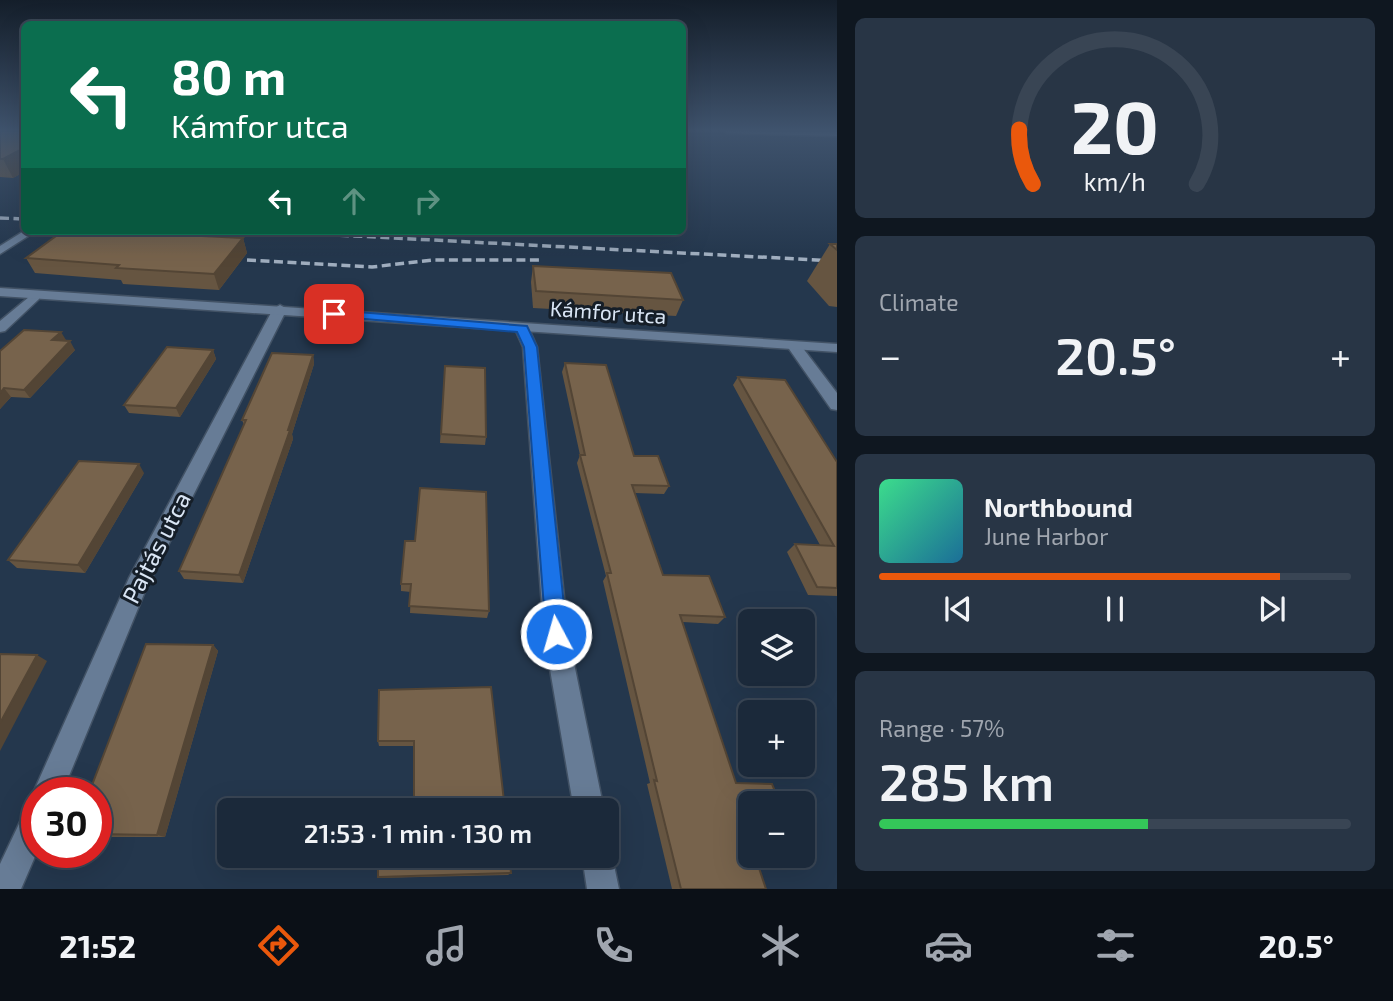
<!DOCTYPE html>
<meta charset="utf-8">
<style>
body{margin:0;font-family:"Exo 2",sans-serif;background:#283545;color:#f1f3f6;height:100vh;display:flex;flex-direction:column;font-size:26px;white-space:nowrap}
*{box-sizing:border-box;margin:0}
p{font-size:23px;color:#a0a6af}
.icon{flex:none;width:38px;height:38px;fill:none;stroke:currentColor;stroke-width:2;stroke-linecap:round;stroke-linejoin:round}
.map{position:relative;flex:1;overflow:hidden}
.side{display:flex;flex-direction:column;gap:18px;padding:18px;background:#0f1720;width:556px}
.side>*{flex:none}
.top-card{position:absolute;left:21px;top:21px;width:665px;height:214px;border-radius:10px;box-shadow:0 7px 28px #0002,0 0 0 2px #394554;background:#0b6e4f;color:#fff;overflow:hidden}
.controls{position:absolute;left:738px;top:609px;display:grid;gap:14px}
.controls a{display:grid;place-items:center;width:77px;height:77px;border-radius:10px;background:#1b293a;box-shadow:0 7px 28px #0002,0 0 0 2px #394554;font-size:35px}
.speed{position:absolute;left:21px;top:777px;display:flex;gap:14px;font-size:35px;font-weight:700;text-align:center}
.speed>*{display:grid;place-content:center;width:91px;height:91px;border-radius:50%;background:#1b293a;box-shadow:0 7px 28px #0002,0 0 0 2px #394554;line-height:1}
.speed .limit{border:10px solid #d22;background:#fff;color:#111}
.pin{position:absolute;display:grid;place-items:center;width:60px;height:60px;color:#fff;margin:-30px;border-radius:14px;box-shadow:0 4px 10px #0006}
.me{position:absolute;width:77px;margin:-38px;rotate:354deg;stroke-linejoin:round;filter:drop-shadow(0 0 5px #0008)}
.turn{display:flex;align-items:center;gap:24px;height:147px;padding:0 35px;font-size:32px}
.turn .icon{width:91px;height:91px;stroke-width:2.5}
.turn b{display:block;font-size:49px;line-height:60px}
.lanes{display:flex;align-items:center;height:66px;padding:0 35px;background:#0003;justify-content:center;gap:35px;direction:ltr}
.lanes .off{opacity:.35}
.big{font-size:52px;font-weight:600;line-height:1.1}
.side .card{flex:1;display:flex;flex-direction:column;justify-content:center;gap:10px;min-width:0;padding:0 24px;border-radius:10px;background:#283545}
.side .dial{align-items:center;gap:0}
.dial svg{height:182px;overflow:visible;fill:none;stroke:#394554;stroke-width:7;stroke-linecap:round;text-anchor:middle}
.dial text{fill:#f1f3f6;stroke:none}
.song{display:flex;align-items:center;gap:21px}
.cover{width:84px;height:84px;border-radius:10px;background:linear-gradient(135deg,hsl(150 70% 55%),hsl(200 70% 35%))}
.played{height:7px;border-radius:4px;background:linear-gradient(90deg,#ea580c 85%,#394554 85%)}
.keys{display:flex;justify-content:space-around;direction:ltr}
.heat{display:flex;justify-content:space-between;align-items:center;font-size:38px;direction:ltr}
.charge{height:10px;border-radius:5px;background:linear-gradient(90deg,#34c759 57%,#394554 0)}
.trip{position:absolute;left:217px;top:798px;width:402px;height:70px;border-radius:10px;background:#1b293a;box-shadow:0 7px 28px #0002,0 0 0 2px #394554;font-weight:600;line-height:70px;text-align:center}
.menu{display:flex;height:112px;justify-content:space-around;align-items:center;background:#0b1017;color:#a0a6af}
.menu .icon{width:49px;height:49px}
.menu .current{color:#ea580c}
.menu b{font-size:32px;color:#f1f3f6}
main{display:flex;flex:1;min-height:0}
.map>svg:first-child{display:block}
</style>
<main>
<div class="map">
<svg width="837" height="889" viewBox="0 0 837 889">
<rect width="100%" height="100%" fill="#24374d"/>
<g fill="none" stroke-linecap="round" stroke-linejoin="round">
<defs>
<g id="minor">
<polygon points="724,131 837,132 837,136 727,133"/>
<polygon points="35,292 39,293 39,299 5,331 0,332 0,321"/>
<polygon points="280,305 287,309 146,589 62,793 37,793 37,852 21,889 0,889 0,864 27,807 36,802 33,793 129,578 273,309"/>
<polygon points="522,325 529,329 537,347 568,634 604,810 574,810 544,634 523,347 515,329"/>
<polygon points="794,342 799,343 837,393 837,410 831,409 787,346"/>
<polygon points="607,845 612,856 619,889 587,889 582,856 607,856"/>
</g>
<g id="tertiary">
<polygon points="24,231 36,231 0,254 0,246"/>
<polygon points="0,288 837,344 837,352 0,296"/>
</g>
</defs>
<use href="#minor" stroke="#425265" stroke-width="3"/>
<use href="#tertiary" stroke="#425265" stroke-width="3"/>
<use href="#minor" fill="#677c96" fill-rule="evenodd"/>
<use href="#tertiary" fill="#677c96" fill-rule="evenodd"/>
<g stroke="#a0aebf" stroke-width="3.5" stroke-dasharray="9 4.5" stroke-linecap="butt">
<polyline points="0,218 24,219"/>
<polyline points="259,231 837,261"/>
<polyline points="247,260 372,267 433,260 539,260"/>
</g>
</g>
<g fill="#665541">
<polygon points="0,131 24,131 24,172 13,178 0,177"/>
<polygon points="682,141 686,146 682,157"/>
<polygon points="243,238 247,253 219,290 123,284 121,280 35,273 26,258"/>
<polygon points="830,244 837,244 837,307 829,306 807,281"/>
<polygon points="533,266 683,300 676,316 533,308 531,282"/>
<polygon points="66,340 65,341 75,350 30,398 11,397 0,409 0,351"/>
<polygon points="213,350 216,359 180,417 129,413 124,405"/>
<polygon points="313,355 314,364 292,434 293,439 243,583 184,579 179,571 244,425 242,420"/>
<polygon points="565,363 634,456 669,486 664,494 635,493 663,575 725,617 718,624 683,622 751,856 766,889 672,889 647,784 650,783 603,581 606,576 577,463 580,455 562,372"/>
<polygon points="445,366 486,437 485,445 440,443"/>
<polygon points="738,377 837,462 837,596 808,595 787,552 795,544 820,545 733,385"/>
<polygon points="144,473 85,573 17,568 8,560"/>
<polygon points="405,541 489,611 487,618 410,613 411,592 401,591 401,584"/>
<polygon points="213,645 218,651 165,837 96,837 96,793"/>
<polygon points="379,690 505,810 414,809 414,746 379,746 378,741"/>
<polygon points="511,873 508,875 379,878 378,877"/>
</g>
<g fill="#534535">
<polygon points="24,148 24,172 13,178 3,159"/>
<polygon points="243,238 247,253 219,290 214,274"/>
<polygon points="61,332 66,340 58,349 52,340"/>
<polygon points="70,341 75,350 30,398 24,390"/>
<polygon points="213,350 216,359 180,417 176,408"/>
<polygon points="313,355 314,364 292,434 293,439 243,583 239,575"/>
<polygon points="4,388 11,397 0,409 0,393"/>
<polygon points="139,464 144,473 85,573 78,565"/>
<polygon points="213,645 218,651 165,837 157,835"/>
<polygon points="37,655 47,661 0,751 0,723"/>
</g>
<g fill="#77634c" stroke="#534535" stroke-width="2">
<polygon points="0,131 24,131 24,148 3,159 0,159"/>
<polygon points="63,231 99,231 243,238 214,274 116,268 119,265 26,258"/>
<polygon points="830,244 837,244 837,250"/>
<polygon points="533,266 671,273 683,300 536,291"/>
<polygon points="24,330 61,332 52,340 70,341 24,390 4,388 0,393 0,351"/>
<polygon points="167,347 213,350 176,408 124,405"/>
<polygon points="272,353 313,355 288,430 290,430 239,575 179,571 246,420 242,420"/>
<polygon points="565,363 606,365 634,456 658,456 669,486 632,485 663,575 709,576 725,617 680,615 736,783 772,784 780,803 751,803 751,856 755,856 766,889 681,889 654,780 657,781 607,573 611,573 580,455 585,455"/>
<polygon points="445,366 485,368 486,437 441,434"/>
<polygon points="738,377 785,380 837,462 837,588 817,587 795,544 834,546"/>
<polygon points="79,461 139,464 78,565 8,560"/>
<polygon points="420,488 486,492 489,611 409,606 411,584 401,584 405,541 415,541"/>
<polygon points="146,644 213,645 157,835 96,834 96,793 89,793"/>
<polygon points="0,654 37,655 0,723"/>
<polygon points="491,687 505,810 379,810 414,809 414,741 378,741 379,690"/>
<polygon points="378,856 509,856 511,873 378,877"/>
</g>
<linearGradient id="sky" x2="0" y2="1"><stop stop-color="#141e2a"/><stop offset="0.51" stop-color="#3f536d"/><stop offset="1" stop-color="#3f536d" stop-opacity="0"/></linearGradient>
<rect width="837" height="255" fill="url(#sky)"/>
<polygon fill="#1a73e8" stroke="#114b97" stroke-width="2" points="334,310 527,326 537,347 567,634 564,642 556,645 549,642 546,634 524,347 517,332 330,316 330,311"/>
<g text-anchor="middle" stroke-width="6" stroke-linejoin="round" paint-order="stroke">
<g font-size="21" fill="#dae6f5" stroke="#151e28">
<text transform="translate(608 313) rotate(4)" y="7">Kámfor utca</text>
</g>
<g font-size="24" fill="#dae6f5" stroke="#151e28">
<text transform="translate(157 548) rotate(-63)" y="8">Pajtás utca</text>
</g>
</g>
</svg>
<div class="controls">
<a><svg class="icon" aria-label="layers" viewBox="0 0 24 24"><path d="M12 4l9 5-9 5-9-5zM3 14l9 5 9-5"/></svg></a>
<a>+</a>
<a>−</a>
</div>
<div class="speed"><div class="limit">30</div></div>
<div class="pin" style="left:334px;top:314px;background:#d93025"><svg class="icon" aria-label="arrive" viewBox="0 0 24 24"><path d="M6 21V4h12l-3 4 3 4H6"/></svg></div>
<svg class="me" style="left:556px;top:634px" viewBox="-20 -20 40 40"><circle r="17" fill="#1a73e8" stroke="#fff" stroke-width="3"/><path d="M0-11L8 9 0 5-8 9z" fill="#fff"/></svg>
<div class="trip">21:53 · 1 min · 130 m</div>
<div class="top-card">
<div class="turn"><svg class="icon" aria-label="left" viewBox="0 0 24 24"><path d="M17 20v-9H6M10 6l-5 5 5 5"/></svg><div><b>80 m</b>Kámfor utca</div></div>
<div class="lanes"><svg class="icon" aria-label="left" viewBox="0 0 24 24"><path d="M17 20v-9H6M10 6l-5 5 5 5"/></svg><svg class="icon off" aria-label="ahead" viewBox="0 0 24 24"><path d="M12 20V5M6 11l6-6 6 6"/></svg><svg class="icon off" aria-label="right" viewBox="0 0 24 24"><path d="M7 20v-9h11M14 6l5 5-5 5"/></svg></div>
</div>
</div>
<section class="side">
<div class="card dial"><svg viewBox="0 0 100 80">
<path d="M14 69A42 42 0 1 1 86 69"/>
<path d="M14 69A42 42 0 0 1 8 45" stroke="#ea580c"/>
<text x="50" y="56" font-size="32" font-weight="700">20</text>
<text x="50" y="72" font-size="11">km/h</text>
</svg></div>
<div class="card"><p>Climate</p>
<div class="heat"><a>−</a><b class="big">20.5°</b><a>+</a></div>
</div>
<div class="card">
<div class="song"><i class="cover"></i><div><b>Northbound</b><p>June Harbor</p></div></div>
<div class="played"></div>
<div class="keys"><svg class="icon" aria-label="previous" viewBox="0 0 24 24"><path d="M18 5L8 12l10 7zM5 5v14"/></svg><svg class="icon" aria-label="pause" viewBox="0 0 24 24"><path d="M8 5v14M16 5v14"/></svg><svg class="icon" aria-label="next" viewBox="0 0 24 24"><path d="M6 5l10 7-10 7zM19 5v14"/></svg></div>
</div>
<div class="card"><p>Range · 57%</p><b class="big">285 km</b><div class="charge"></div></div>
</section>
</main>
<nav class="menu">
<b>21:52</b>
<svg class="icon current" aria-label="directions" viewBox="0 0 24 24"><path d="M12 3l9 9-9 9-9-9zM9 14v-3h6M13 9l2 2-2 2"/></svg>
<svg class="icon" aria-label="music" viewBox="0 0 24 24"><path d="M9 18V5l10-2v13"/><circle cx="6" cy="18" r="3"/><circle cx="16" cy="16" r="3"/></svg>
<svg class="icon" aria-label="phone" viewBox="0 0 24 24"><path d="M5 4h4l2 5-3 2q2 4 5 5l2-3 5 2v4C11 20 4 13 5 4z"/></svg>
<svg class="icon" aria-label="climate" viewBox="0 0 24 24"><path d="M12 3v18M4 7l16 10M4 17L20 7"/></svg>
<svg class="icon" aria-label="car" viewBox="0 0 24 24"><path d="M5 17H2v-5l4-1 3-4h7l3 4 3 1v5h-3M9 17h6M6 11h13"/><circle cx="7" cy="17" r="2"/><circle cx="17" cy="17" r="2"/></svg>
<svg class="icon" aria-label="filters" viewBox="0 0 24 24"><path d="M4 7h16M4 17h16"/><circle cx="9" cy="7" r="2"/><circle cx="15" cy="17" r="2"/></svg>
<b>20.5°</b>
</nav>
